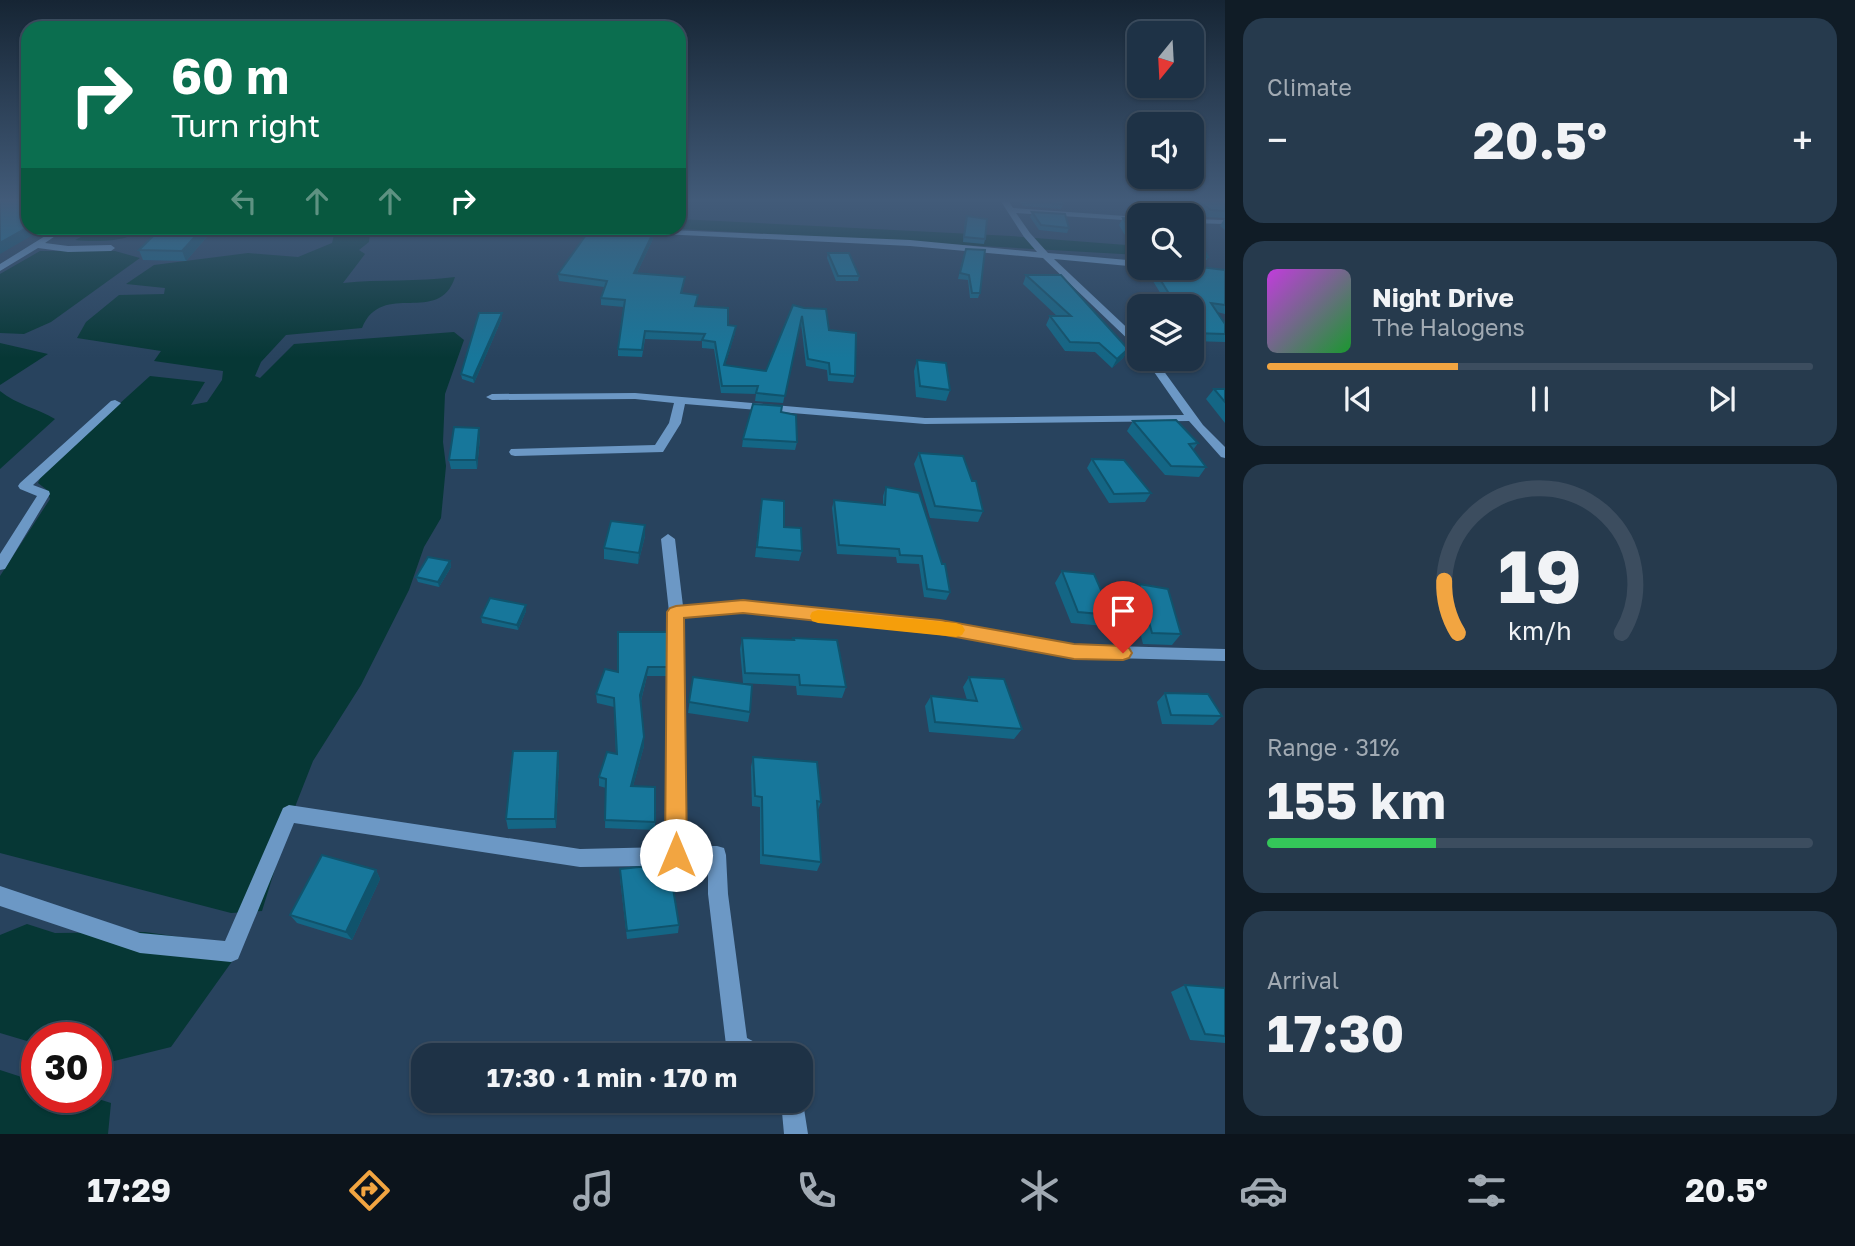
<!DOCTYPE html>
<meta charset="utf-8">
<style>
body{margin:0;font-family:"Golos Text",sans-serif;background:#263a4d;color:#f1f3f6;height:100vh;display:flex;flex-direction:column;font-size:26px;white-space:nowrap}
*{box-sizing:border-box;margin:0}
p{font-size:23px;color:#a1aab3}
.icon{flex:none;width:38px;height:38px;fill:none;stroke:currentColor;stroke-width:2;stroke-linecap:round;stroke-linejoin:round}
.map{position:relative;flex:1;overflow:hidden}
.side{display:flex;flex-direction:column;gap:18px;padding:18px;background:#101c26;width:630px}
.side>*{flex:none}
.top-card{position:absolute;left:21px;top:21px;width:665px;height:214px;border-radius:21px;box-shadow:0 2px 5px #0004,0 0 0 2px #3c4d5f;background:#0b6e4f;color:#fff;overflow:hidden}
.needle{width:46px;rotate:198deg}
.controls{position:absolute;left:1127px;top:21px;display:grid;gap:14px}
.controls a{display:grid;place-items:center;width:77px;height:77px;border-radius:14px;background:#1e3246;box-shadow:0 2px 5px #0004,0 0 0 2px #3c4d5f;font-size:35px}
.speed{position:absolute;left:21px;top:1022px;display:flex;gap:14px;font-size:35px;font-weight:700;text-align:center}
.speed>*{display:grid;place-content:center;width:91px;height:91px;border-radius:50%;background:#1e3246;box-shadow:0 2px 5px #0004,0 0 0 2px #3c4d5f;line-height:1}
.speed .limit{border:10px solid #d22;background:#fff;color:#111}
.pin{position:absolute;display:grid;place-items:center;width:60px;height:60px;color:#fff;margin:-72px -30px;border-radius:50% 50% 50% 0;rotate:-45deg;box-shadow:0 0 7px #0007}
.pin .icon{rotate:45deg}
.me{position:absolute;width:77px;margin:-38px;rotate:0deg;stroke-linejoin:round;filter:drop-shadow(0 0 5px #0008)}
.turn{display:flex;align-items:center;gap:24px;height:147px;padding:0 35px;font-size:32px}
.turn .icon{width:91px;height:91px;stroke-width:2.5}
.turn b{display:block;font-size:49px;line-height:60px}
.lanes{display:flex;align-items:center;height:66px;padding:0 35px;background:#0003;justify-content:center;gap:35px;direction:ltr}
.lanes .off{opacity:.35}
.big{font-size:52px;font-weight:700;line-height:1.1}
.side .tile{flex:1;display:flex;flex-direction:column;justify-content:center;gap:10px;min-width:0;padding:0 24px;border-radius:21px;background:#263a4d}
.side .dial{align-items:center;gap:0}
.dial svg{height:182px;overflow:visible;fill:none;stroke:#3c4d5f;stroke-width:7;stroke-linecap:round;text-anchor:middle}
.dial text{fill:#f1f3f6;stroke:none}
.song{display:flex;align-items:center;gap:21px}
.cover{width:84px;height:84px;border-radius:10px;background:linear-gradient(135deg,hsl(290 70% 55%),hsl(130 70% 35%))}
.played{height:7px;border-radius:4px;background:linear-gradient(90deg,#f2a541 35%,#3c4d5f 35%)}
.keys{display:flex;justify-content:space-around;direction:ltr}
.heat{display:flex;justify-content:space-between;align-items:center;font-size:38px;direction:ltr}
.charge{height:10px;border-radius:5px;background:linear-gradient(90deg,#34c759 31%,#3c4d5f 0)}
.trip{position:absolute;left:411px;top:1043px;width:402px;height:70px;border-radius:21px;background:#1e3246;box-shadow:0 2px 5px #0004,0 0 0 2px #3c4d5f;font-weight:700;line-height:70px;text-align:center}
.tabs{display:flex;height:112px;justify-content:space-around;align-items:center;background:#0c141c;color:#a1aab3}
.tabs .icon{width:49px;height:49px}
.tabs .active{color:#f2a541}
.tabs b{font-size:32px;color:#f1f3f6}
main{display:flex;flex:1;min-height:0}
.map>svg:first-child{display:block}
</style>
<main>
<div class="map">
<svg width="1225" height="1134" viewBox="0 0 1225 1134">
<rect width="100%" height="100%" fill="#28435e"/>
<g fill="#063735">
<polygon points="679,219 1011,236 1139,246 1139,255 665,228 679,228"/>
<path d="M81,228H130L136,233C124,242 90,242 75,240L85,235Z"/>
<path d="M242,228H387L370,232L369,242L359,250L365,254L343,283C380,279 418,282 455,277C439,327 382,279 362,328L286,335L261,362L255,376L260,378L294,344L454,332L464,340L445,394L443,442L446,466L441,518L424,547L409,590L361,685L313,761L291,817L262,911L231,913L0,853V576L50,499L47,490L38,483L42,474L150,376L205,382L191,405L207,402L222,380L223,371L154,361L161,351L77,338L86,322L119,295L164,294L165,288L126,284L154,265L248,253L298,257L332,243L334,235L311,230Z"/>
<polygon points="40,251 115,251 140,258 51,322 24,334 0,333 0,274"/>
<polygon points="0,343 48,354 0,385"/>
<path d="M0,391C17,405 37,408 55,419L0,469Z"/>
<polygon points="27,924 55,933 145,932 243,946 171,1047 102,1064 96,1062 96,1038 37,1038 37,1044 0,1033 0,935"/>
<polygon points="0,1070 37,1082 37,1097 92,1097 111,1103 108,1134 0,1134"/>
</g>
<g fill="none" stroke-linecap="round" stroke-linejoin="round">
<g fill="#6c98c5" fill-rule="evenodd">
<polygon points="1000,200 1008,200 1013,208 1139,217 1139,221 1016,213 1030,233 1048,253 1139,261 1139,267 1054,259 1139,339 1139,347 1135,346 1043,258 910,246 579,230 575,228 623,228 910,240 1037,252 1024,237"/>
<polygon points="1192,219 1225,220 1225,224 1192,223"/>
<polygon points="58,228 67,228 45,243 68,246 111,245 115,248 111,251 68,252 38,248 0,271 0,264"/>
<polygon points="1145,359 1155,359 1203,425 1225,447 1225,458 1221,457 1189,421 925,424 685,404 681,423 663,452 515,456 511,455 509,452 511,449 655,445 669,423 674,403 635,399 492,400 486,397 492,394 635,393 925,418 1184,415"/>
<polygon points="115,400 121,403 119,405 33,485 49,491 50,494 5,569 0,570 0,554 37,496 20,489 18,486 20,483 111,401"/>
<polygon points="668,534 675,539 683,606 743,601 940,621 1074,645 1225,649 1225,661 1074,657 940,633 743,613 683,617 685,846 717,846 724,848 726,855 728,894 747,1038 764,1047 767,1055 734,1055 729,1053 726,1045 708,894 708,865 580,867 294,823 238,959 231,962 140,953 0,906 0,886 140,933 225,941 283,808 289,805 580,849 667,847 669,612 661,539"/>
<polygon points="802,1096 808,1134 784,1134 781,1101 802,1101"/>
</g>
</g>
<g fill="#146685">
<polygon points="1018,200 1062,200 1063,204 1061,209 1023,206"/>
<polygon points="1151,200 1178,200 1186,215 1165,215"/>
<polygon points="1184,200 1225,200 1225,218 1207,217"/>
<polygon points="1032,212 1069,228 1067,233 1039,230 1030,217"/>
<polygon points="967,216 985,239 984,244 963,242 965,221"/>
<polygon points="1123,218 1139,219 1139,259 1119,225"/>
<polygon points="1224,219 1225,219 1225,230 1220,226"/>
<polygon points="1192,226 1208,257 1204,264 1192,265"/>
<polygon points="211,232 186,261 143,260 139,250"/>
<polygon points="653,233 653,239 637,273 685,277 682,293 698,295 696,306 728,325 735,333 725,365 766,371 793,305 829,330 855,376 853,383 828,381 827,370 806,366 801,323 783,403 755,401 756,394 721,393 714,349 702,348 702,341 645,339 642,357 618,356 618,349 624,307 601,305 601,298 604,287 559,281 558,274"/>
<polygon points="828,253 859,276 858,281 836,281 827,258"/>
<polygon points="964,254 980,293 978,298 970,298 968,280 958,279"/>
<polygon points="1145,268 1192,268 1225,270 1225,314 1217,312 1225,324 1225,342 1192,341 1192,306 1139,306 1139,334 1125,309 1129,302 1167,304"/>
<polygon points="1026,275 1128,349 1123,358 1112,368 1095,352 1065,351 1046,325 1050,316 1057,316 1023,284"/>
<polygon points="502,318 474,383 462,379 461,374"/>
<polygon points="917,360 950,390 946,401 916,397 914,371"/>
<polygon points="1214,389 1225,389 1225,423 1206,399"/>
<polygon points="781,412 797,442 795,450 742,447 743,439"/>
<polygon points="1133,421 1198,443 1193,450 1206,467 1199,477 1165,475 1127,431"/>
<polygon points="480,437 477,469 451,469 449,460"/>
<polygon points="919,453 972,481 983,511 978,522 930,518 914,464"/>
<polygon points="1092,459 1151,493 1145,502 1109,503 1087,468"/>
<polygon points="886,487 950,592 946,600 924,597 919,564 897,563 896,557 837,554 832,508 834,500 883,505 883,496"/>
<polygon points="762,499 784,527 802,551 799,561 755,557"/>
<polygon points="645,525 645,536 638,564 604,559 604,548"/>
<polygon points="450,561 451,567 439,587 418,582 416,577"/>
<polygon points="1062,571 1112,615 1104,626 1071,623 1055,583"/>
<polygon points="1139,584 1181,634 1172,645 1143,644 1131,595"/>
<polygon points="526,611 518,630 482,623 481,617"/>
<polygon points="618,632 667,667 666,676 647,676 641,701 644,746 633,786 655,822 655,830 605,828 606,788 599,786 599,777 616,754 614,707 597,703 596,694 618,672"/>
<polygon points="742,638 793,640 793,638 846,687 842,698 797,695 796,686 743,683 740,649"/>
<polygon points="693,677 750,712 748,722 688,713"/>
<polygon points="969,677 1022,729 1014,739 929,732 925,706 931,696 967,700 963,687"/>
<polygon points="1165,693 1222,716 1213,725 1162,724 1157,702"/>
<polygon points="753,757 821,802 818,810 821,862 817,871 760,864 760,807 752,806 751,767"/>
<polygon points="559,761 556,828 508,829 506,819"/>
<polygon points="620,869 679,925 678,933 627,939 620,878"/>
<polygon points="376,870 380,879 352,940 297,923 290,915"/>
<polygon points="1185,985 1225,988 1225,1043 1190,1040 1171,992"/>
</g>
<g fill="#10536c">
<polygon points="28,227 45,228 0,254 0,243"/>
<polygon points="203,228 210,228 211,232 186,261 182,251"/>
<polygon points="653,233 653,239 634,279 634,273"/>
<polygon points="502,313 502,318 474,383 473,378"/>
<polygon points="736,326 735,333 723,372 724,365"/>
<polygon points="1128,349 1123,358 1112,368 1117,359"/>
<polygon points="479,428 480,437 477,469 476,460"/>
<polygon points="645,525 645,536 638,564 639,553"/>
<polygon points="450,561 451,567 439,587 438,582"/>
<polygon points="526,605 526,611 518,630 517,625"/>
<polygon points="648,667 647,676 640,704 640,695"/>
<polygon points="644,737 644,746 631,794 631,786"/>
<polygon points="558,751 559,761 556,828 555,819"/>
<polygon points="376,870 380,879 352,940 346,932"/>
</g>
<g fill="#17779b" stroke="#10536c" stroke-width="2">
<polygon points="0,200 28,200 22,203 28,203 28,227 0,243"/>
<polygon points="1023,200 1062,200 1063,204 1025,201"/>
<polygon points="1161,200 1178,200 1186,215 1175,215"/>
<polygon points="1197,200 1225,200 1225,211 1211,210"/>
<polygon points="1032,212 1065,214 1069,228 1041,225"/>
<polygon points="967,216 987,219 985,239 964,237"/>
<polygon points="1123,218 1139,219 1139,245"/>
<polygon points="1192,226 1208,257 1192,258"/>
<polygon points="161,228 203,228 182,251 139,250"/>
<polygon points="591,228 653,233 634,273 685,277 681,293 698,295 695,306 728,308 728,325 736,326 724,365 766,371 793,305 804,308 826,309 829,330 856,333 855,376 830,374 829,363 808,359 802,316 785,396 756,393 758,386 722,386 715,342 702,340 705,334 645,331 642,350 618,349 625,300 601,298 607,281 558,274"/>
<polygon points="966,249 985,250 980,293 972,293 969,275 960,273"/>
<polygon points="828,253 849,253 859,276 838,276"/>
<polygon points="1192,266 1225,270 1225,305 1211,303 1225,324 1225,334 1192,333 1192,306 1139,306 1139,319 1129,302 1176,305 1153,268 1192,268"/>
<polygon points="1026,275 1061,275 1128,349 1117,359 1099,343 1070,342 1050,316 1071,316"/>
<polygon points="479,313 502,313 473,378 461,374"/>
<polygon points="917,360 946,363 950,390 920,386"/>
<polygon points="1214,389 1225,389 1225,402"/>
<polygon points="753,404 782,406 781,412 796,415 797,442 743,439"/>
<polygon points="1176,420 1198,443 1189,444 1206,467 1171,466 1133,421"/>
<polygon points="454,427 479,428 476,460 449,460"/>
<polygon points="919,453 963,456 972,481 976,481 983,511 935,506"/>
<polygon points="1092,459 1124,460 1151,493 1114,494"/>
<polygon points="886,487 919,493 942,564 945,564 950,592 927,589 922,556 900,555 899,549 839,545 834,500 885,505"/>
<polygon points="762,499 784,501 784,527 801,528 802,551 757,547"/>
<polygon points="611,521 645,525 639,553 604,548"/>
<polygon points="428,557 450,561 438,582 416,577"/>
<polygon points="1062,571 1094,574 1112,615 1078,612"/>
<polygon points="1139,584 1168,589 1181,634 1152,633"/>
<polygon points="490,598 526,605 517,625 481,617"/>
<polygon points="618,632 667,632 667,667 648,667 640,695 644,737 631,786 655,787 655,822 605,820 606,779 599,777 607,752 617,754 614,698 596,694 605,669 618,672"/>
<polygon points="742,638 794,640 793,638 837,640 846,687 800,685 799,675 745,673"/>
<polygon points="693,677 752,685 750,712 689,702"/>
<polygon points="969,677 1004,679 1022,729 935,722 931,696 977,701"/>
<polygon points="1165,693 1208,694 1222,716 1171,715"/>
<polygon points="513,751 558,751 555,819 506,819"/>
<polygon points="753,757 817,762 821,802 817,801 821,862 763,855 762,797 755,796"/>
<polygon points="322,855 376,870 346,932 290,915"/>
<polygon points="669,864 679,925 627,931 620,869"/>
<polygon points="1185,985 1225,988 1225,1036 1205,1034"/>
</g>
<linearGradient id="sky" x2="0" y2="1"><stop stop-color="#162534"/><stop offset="0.56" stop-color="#425b79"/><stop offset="1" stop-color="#425b79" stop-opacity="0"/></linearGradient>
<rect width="1225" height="358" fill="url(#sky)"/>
<polygon fill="#f2a541" stroke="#9d6b2a" stroke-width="2" points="743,600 940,620 1074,644 1123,646 1129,648 1132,653 1129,658 1123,660 1074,659 940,634 743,613 684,618 687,855 684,862 676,865 668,862 665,855 667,612 670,608 676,606"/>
<polygon fill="#f59e0b" points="818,610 956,623 962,625 965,630 962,635 956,637 818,623 812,621 810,616 812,612"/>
</svg>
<div class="controls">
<a><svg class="needle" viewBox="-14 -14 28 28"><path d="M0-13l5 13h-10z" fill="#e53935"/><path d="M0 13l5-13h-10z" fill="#a1aab3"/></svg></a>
<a><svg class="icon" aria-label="sound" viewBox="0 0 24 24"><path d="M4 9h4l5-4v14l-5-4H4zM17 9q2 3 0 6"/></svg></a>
<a><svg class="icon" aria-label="search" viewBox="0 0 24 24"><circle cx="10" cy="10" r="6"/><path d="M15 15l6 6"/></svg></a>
<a><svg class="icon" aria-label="layers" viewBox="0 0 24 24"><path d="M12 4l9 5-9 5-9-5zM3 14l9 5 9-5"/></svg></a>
</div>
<div class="speed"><div class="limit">30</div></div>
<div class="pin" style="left:1123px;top:653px;background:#d93025"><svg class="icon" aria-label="arrive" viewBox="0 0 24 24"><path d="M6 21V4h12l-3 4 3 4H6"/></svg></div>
<svg class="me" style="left:676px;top:855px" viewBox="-20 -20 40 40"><circle r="19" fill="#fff"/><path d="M0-13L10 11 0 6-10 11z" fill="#f2a541"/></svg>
<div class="trip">17:30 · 1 min · 170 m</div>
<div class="top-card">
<div class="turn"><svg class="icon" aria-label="right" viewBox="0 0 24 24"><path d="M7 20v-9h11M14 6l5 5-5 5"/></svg><div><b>60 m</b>Turn right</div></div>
<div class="lanes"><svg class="icon off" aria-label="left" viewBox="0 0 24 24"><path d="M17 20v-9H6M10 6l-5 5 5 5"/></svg><svg class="icon off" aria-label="ahead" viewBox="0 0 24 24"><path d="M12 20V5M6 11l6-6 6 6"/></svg><svg class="icon off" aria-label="ahead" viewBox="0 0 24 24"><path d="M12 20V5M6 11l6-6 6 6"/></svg><svg class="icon" aria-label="right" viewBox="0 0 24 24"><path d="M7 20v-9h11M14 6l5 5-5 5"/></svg></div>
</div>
</div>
<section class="side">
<div class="tile"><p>Climate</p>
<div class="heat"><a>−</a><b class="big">20.5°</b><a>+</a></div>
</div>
<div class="tile">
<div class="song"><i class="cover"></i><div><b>Night Drive</b><p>The Halogens</p></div></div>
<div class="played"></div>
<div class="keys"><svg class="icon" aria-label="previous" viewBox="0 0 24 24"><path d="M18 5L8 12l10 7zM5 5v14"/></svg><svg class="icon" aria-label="pause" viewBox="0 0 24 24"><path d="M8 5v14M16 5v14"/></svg><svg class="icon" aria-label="next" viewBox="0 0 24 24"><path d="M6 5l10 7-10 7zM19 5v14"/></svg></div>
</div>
<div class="tile dial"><svg viewBox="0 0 100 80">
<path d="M14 69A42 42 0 1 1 86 69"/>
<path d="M14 69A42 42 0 0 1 8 46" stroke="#f2a541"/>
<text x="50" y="56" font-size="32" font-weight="700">19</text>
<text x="50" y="72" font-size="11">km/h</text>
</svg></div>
<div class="tile"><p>Range · 31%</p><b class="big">155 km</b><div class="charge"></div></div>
<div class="tile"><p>Arrival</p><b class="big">17:30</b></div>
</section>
</main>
<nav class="tabs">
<b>17:29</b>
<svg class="icon active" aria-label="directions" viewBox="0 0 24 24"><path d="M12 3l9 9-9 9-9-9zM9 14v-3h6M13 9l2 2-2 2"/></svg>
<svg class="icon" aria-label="music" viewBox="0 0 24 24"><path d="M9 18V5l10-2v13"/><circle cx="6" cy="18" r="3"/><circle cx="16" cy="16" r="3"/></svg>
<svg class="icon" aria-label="phone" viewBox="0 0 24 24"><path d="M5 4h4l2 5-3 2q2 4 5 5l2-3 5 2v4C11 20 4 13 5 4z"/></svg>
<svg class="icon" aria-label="climate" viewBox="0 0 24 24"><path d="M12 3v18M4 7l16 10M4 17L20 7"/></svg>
<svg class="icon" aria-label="car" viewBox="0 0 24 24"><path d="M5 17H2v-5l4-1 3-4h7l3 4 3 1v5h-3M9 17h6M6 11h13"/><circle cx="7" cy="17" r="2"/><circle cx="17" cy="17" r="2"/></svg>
<svg class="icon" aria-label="filters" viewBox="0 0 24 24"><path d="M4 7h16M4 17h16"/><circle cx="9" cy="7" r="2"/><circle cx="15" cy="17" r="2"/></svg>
<b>20.5°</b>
</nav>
